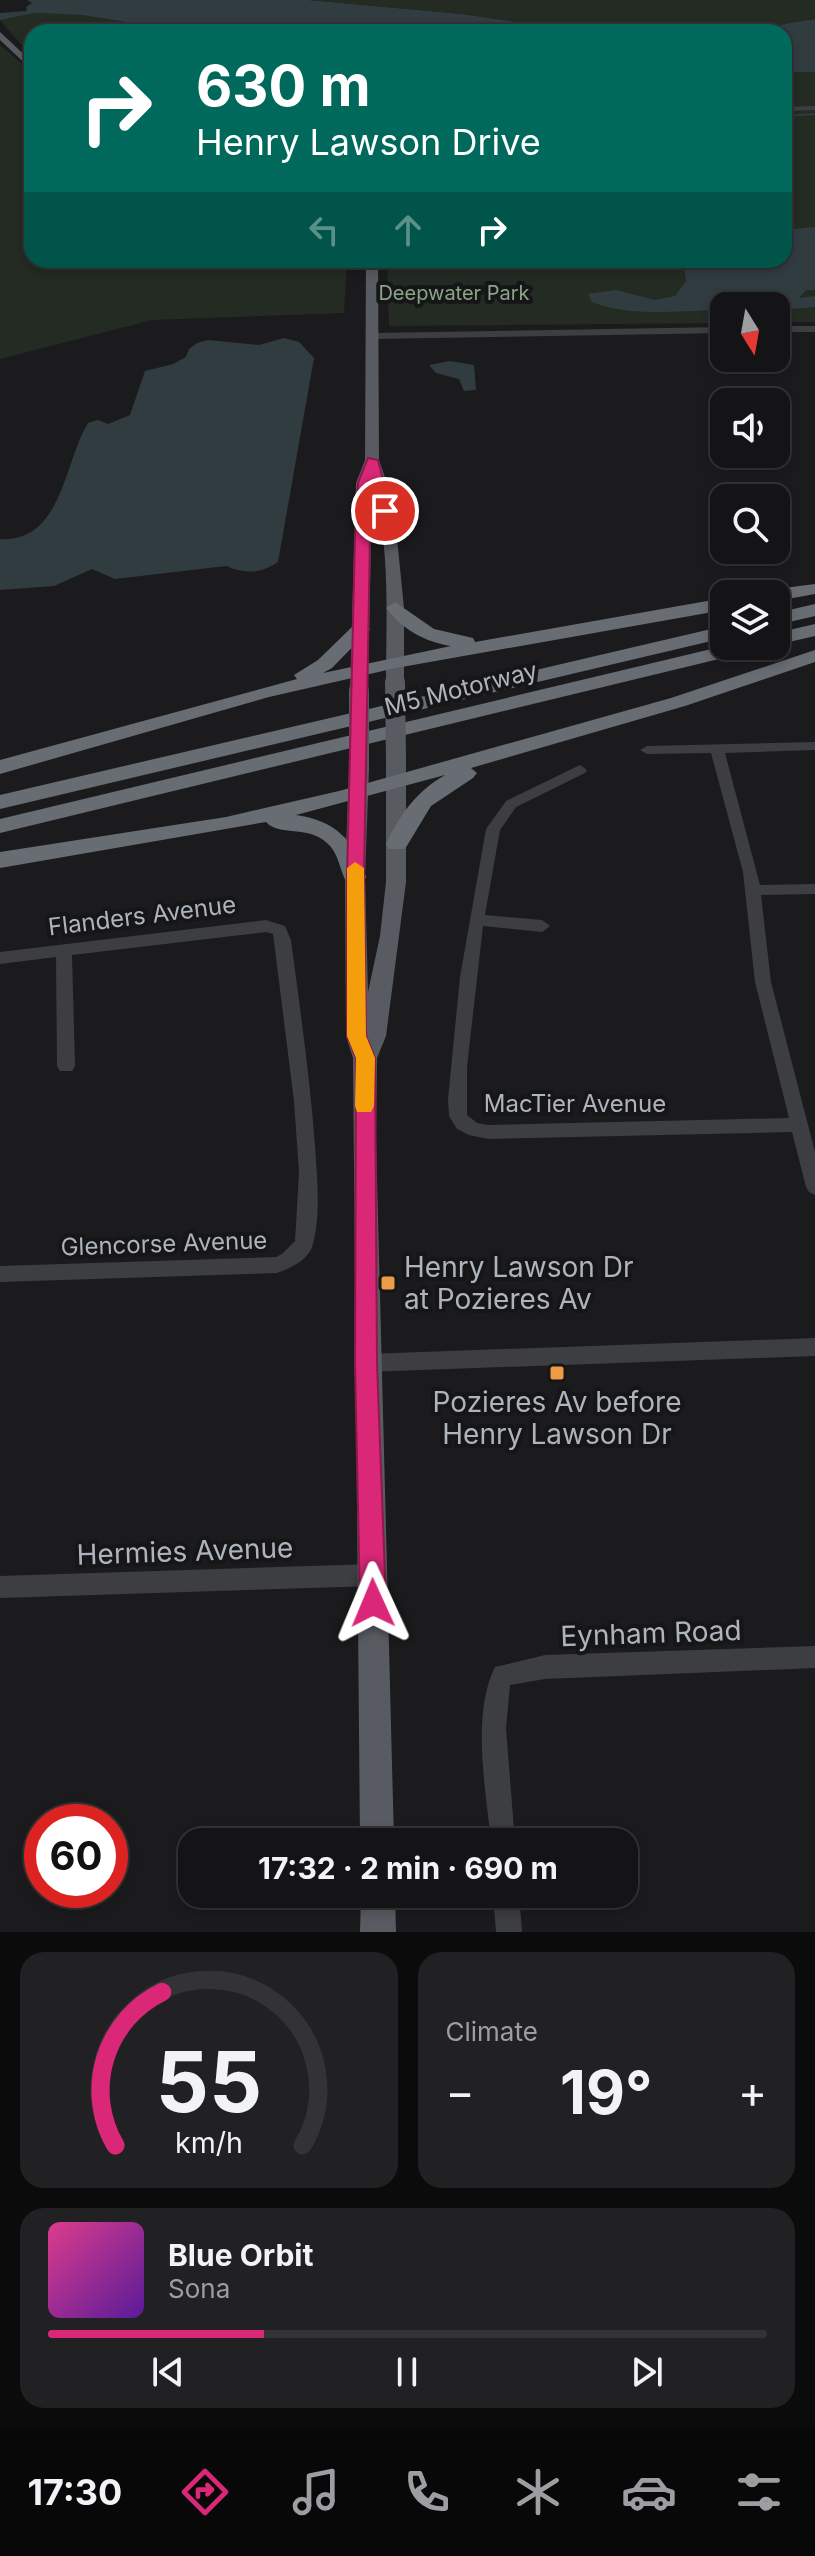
<!DOCTYPE html>
<meta charset="utf-8">
<style>
body{margin:0;font-family:Inter,sans-serif;background:#212123;color:#f1f3f6;height:100vh;display:flex;flex-direction:column;font-size:30px;white-space:nowrap}
*{box-sizing:border-box;margin:0}
p{font-size:26px;color:#9d9ea1}
.icon{flex:none;width:44px;height:44px;fill:none;stroke:currentColor;stroke-width:2;stroke-linecap:round;stroke-linejoin:round}
.map{position:relative;height:1932px;overflow:hidden}
.side{display:flex;flex-direction:column;gap:20px;padding:20px;background:#0b0b0c;flex:1}
.side>*{flex:none}
.guide{position:absolute;left:24px;top:24px;width:768px;height:244px;border-radius:24px;box-shadow:0 4px 12px #0003,0 0 0 2px #333335;background:#00695c;color:#fff;overflow:hidden}
.needle{width:52px;rotate:169deg}
.controls{position:absolute;left:710px;top:292px;display:grid;gap:16px}
.controls a{display:grid;place-items:center;width:80px;height:80px;border-radius:16px;background:#141416;box-shadow:0 4px 12px #0003,0 0 0 2px #333335;font-size:40px}
.speed{position:absolute;left:24px;top:1804px;display:flex;gap:16px;font-size:40px;font-weight:700;text-align:center}
.speed>*{display:grid;place-content:center;width:104px;height:104px;border-radius:50%;background:#141416;box-shadow:0 4px 12px #0003,0 0 0 2px #333335;line-height:1}
.speed .limit{border:12px solid #d22;background:#fff;color:#111}
.pin{position:absolute;display:grid;place-items:center;width:68px;height:68px;color:#fff;margin:-34px;border:4px solid #fff;border-radius:50%;box-shadow:0 2px 8px #0007}
.me{position:absolute;width:88px;margin:-44px;rotate:359deg;stroke-linejoin:round;filter:drop-shadow(0 0 6px #0008)}
.turn{display:flex;align-items:center;gap:28px;height:168px;padding:0 40px;font-size:36px}
.turn .icon{width:104px;height:104px;stroke-width:2.5}
.turn b{display:block;font-size:56px;line-height:68px}
.lanes{display:flex;align-items:center;height:76px;padding:0 40px;background:#0003;justify-content:center;gap:40px;direction:ltr}
.lanes .off{opacity:.35}
.big{font-size:60px;font-weight:700;line-height:1.1}
.side .widget{flex:1;display:flex;flex-direction:column;justify-content:center;gap:12px;min-width:0;padding:0 28px;border-radius:24px;background:#212123}
.side .dial{align-items:center;gap:0}
.dial svg{height:208px;overflow:visible;fill:none;stroke:#333335;stroke-width:7;stroke-linecap:round;text-anchor:middle}
.dial text{fill:#f1f3f6;stroke:none}
.song{display:flex;align-items:center;gap:24px}
.cover{width:96px;height:96px;border-radius:12px;background:linear-gradient(135deg,hsl(330 70% 55%),hsl(270 70% 35%))}
.played{height:8px;border-radius:4px;background:linear-gradient(90deg,#db2777 30%,#333335 30%)}
.keys{display:flex;justify-content:space-around;direction:ltr}
.heat{display:flex;justify-content:space-between;align-items:center;font-size:44px;direction:ltr}
.side .tiles{flex:1;display:grid;gap:20px;grid-template-columns:1fr 1fr}
.widget:last-child{grid-column:span 2}
.trip{position:absolute;left:178px;top:1828px;width:460px;height:80px;border-radius:24px;background:#141416;box-shadow:0 4px 12px #0003,0 0 0 2px #333335;font-weight:700;line-height:80px;text-align:center}
.menu{display:flex;height:128px;justify-content:space-around;align-items:center;background:#080809;color:#9d9ea1}
.menu .icon{width:56px;height:56px}
.menu .active{color:#db2777}
.menu b{font-size:36px;color:#f1f3f6}
.map>svg:first-child{display:block}
</style>
<div class="map">
<svg width="815" height="1932" viewBox="0 0 815 1932">
<rect width="100%" height="100%" fill="#1b1b1d"/>
<g fill="#232b23">
<polygon points="308,0 815,0 815,19 736,32 587,32 461,14"/>
<polygon points="35,13 82,15 189,32 32,32 32,57 0,20"/>
<polygon points="0,45 32,72 32,260 347,260 344,313 152,320 0,359"/>
<polygon points="784,72 815,72 815,322 776,322 776,306 724,306 724,323 389,326 387,260 784,260"/>
</g>
<g fill="#313c41">
<polygon points="27,0 308,0 461,14 587,32 189,32 82,15 35,13 0,20 0,13 27,11 26,7 32,3"/>
<polygon points="815,19 815,72 784,72 784,32 736,32"/>
<path d="M815,227V290H806L799,298L815,296V307L776,310V306H724V310C680,310 634,318 592,302L588,294L616,290L655,300L675,296L686,281L684,266L693,261L784,260V230Z"/>
<path d="M284,338L299,342L314,358L278,562C260,574 246,574 226,566L115,579L92,569L54,586L0,590V539C62,543 64,462 88,423L98,420L108,424L130,415L145,371L173,364L186,357L189,349L197,343L208,340L259,345Z"/>
<polygon points="450,361 474,365 476,390 464,391 459,379 436,373 429,365"/>
</g>
<g fill="none" stroke-linecap="round" stroke-linejoin="round">
<polyline stroke="#313c41" stroke-width="2" points="784,116 815,114"/>
<g fill="#3c3e42" fill-rule="evenodd">
<polygon points="815,106 815,110 784,111 784,107"/>
<rect x="776" y="326" width="39" height="6"/>
<polygon points="724,327 724,333 371,339 366,336 371,333"/>
<polygon points="815,742 815,750 725,753 760,885 815,884 815,894 761,895 771,982 815,1152 815,1195 809,1192 806,1187 792,1132 488,1139 469,1135 457,1129 449,1116 448,1099 460,977 486,829 506,801 580,765 587,770 585,773 516,807 500,830 485,915 542,920 550,926 542,932 483,926 467,1067 467,1115 477,1123 488,1125 789,1118 755,982 743,872 711,753 647,754 640,750 647,746"/>
<path d="M266,920L285,926L291,940C300,1009 310,1077 315,1146C317,1177 321,1214 313,1244C309,1260 291,1268 277,1273L0,1282V1266L276,1257L282,1254L295,1241L299,1173L294,1101L273,934L266,932L72,955L75,1066L72,1071H60L57,1066L56,957L0,964V952Z"/>
<polygon points="815,1338 815,1356 366,1372 359,1370 356,1363 359,1356 366,1354"/>
<polygon points="373,1564 381,1567 384,1575 381,1583 373,1586 0,1598 0,1576"/>
<path d="M815,1646V1668L545,1679L510,1685L506,1728L515,1842H491C486,1789 471,1716 495,1667L545,1655Z"/>
<polygon points="493,1894 519,1894 522,1932 496,1932"/>
</g>
<g fill="#585b61" fill-rule="evenodd">
<polygon points="0,32 32,62 32,70 0,40"/>
<path d="M366,260H378L379,460L391,495L398,548L404,608V682L395,688L386,682C386,618 391,545 372,483L368,690L359,696L350,690L356,483L365,460Z"/>
<polygon points="396,753 406,759 406,882 386,1036 377,1058 376,1139 394,1842 360,1842 353,1058 346,1036 345,877 349,768 359,762 369,768 365,877 368,992 380,936 386,882 386,759"/>
<polygon points="361,1894 395,1894 396,1932 360,1932"/>
</g>
<g fill="#686c73" fill-rule="evenodd">
<polygon points="815,584 815,594 776,601 776,594 768,594 776,589"/>
<path d="M724,598V610L396,668L269,697L0,774V760L297,679L294,675L318,660L354,625L361,623L370,629L332,668L323,673L451,646C425,642 402,629 386,608L395,602L434,629L473,638L475,642Z"/>
<polygon points="815,604 815,616 776,625 776,613"/>
<polygon points="815,624 815,636 776,645 776,633"/>
<polygon points="724,626 724,638 0,809 0,795"/>
<polygon points="724,646 758,646 748,652 0,833 0,819"/>
<path d="M815,650V662L685,706L471,768L477,773L473,778L431,806L405,849H389L386,844C400,814 416,792 445,775L296,815C336,821 354,840 366,877L363,883H347C340,871 339,857 331,847C311,823 281,838 266,822L0,868V852L226,817L339,791L671,698Z"/>
</g>
<g stroke="#585b61" stroke-width="20">
<polyline points="395,682 396,759"/>
<polyline points="359,690 359,768"/>
</g>
</g>
<polygon fill="#db2777" stroke="#8e194d" stroke-width="2" points="368,458 378,460 391,511 385,515 379,511 371,481 364,877 366,1036 375,1058 377,1363 386,1603 382,1612 373,1616 364,1612 360,1603 355,1363 356,1058 347,1036 347,877 355,537 358,483"/>
<polygon fill="#f59e0b" points="355,862 364,868 366,1036 375,1058 374,1106 371,1112 357,1112 355,1106 356,1058 347,1036 347,868"/>
<g fill="#ec9c44" stroke="#161618" stroke-width="3">
<rect x="380" y="1275" width="16" height="16" rx="4"/>
<rect x="549" y="1365" width="16" height="16" rx="4"/>
</g>
<g text-anchor="middle" stroke-width="8" stroke-linejoin="round" paint-order="stroke">
<g font-size="20" fill="#88a686" stroke="#161618">
<text x="454" y="300">Deepwater Park</text>
</g>
<g font-size="24" fill="#aeb4bc" stroke="#161618">
<text transform="translate(461 689) rotate(-14)" y="8">M5 Motorway</text>
<text transform="translate(142 916) rotate(-7)" y="8">Flanders Avenue</text>
<text x="575" y="1112">MacTier Avenue</text>
<text transform="translate(164 1244) rotate(-2)" y="8">Glencorse Avenue</text>
</g>
<g font-size="28" fill="#aeb4bc" stroke="#161618" text-anchor="start">
<text x="404" y="1277">Henry Lawson Dr<tspan x="404" dy="32">at Pozieres Av</tspan></text>
<text x="557" y="1412" text-anchor="middle">Pozieres Av before<tspan x="557" dy="32">Henry Lawson Dr</tspan></text>
</g>
<g font-size="28" fill="#aeb4bc" stroke="#161618">
<text transform="translate(185 1551) rotate(-2)" y="10">Hermies Avenue</text>
<text transform="translate(651 1633) rotate(-2)" y="10">Eynham Road</text>
</g>
</g>
</svg>
<div class="controls">
<a><svg class="needle" viewBox="-14 -14 28 28"><path d="M0-13l5 13h-10z" fill="#e53935"/><path d="M0 13l5-13h-10z" fill="#9d9ea1"/></svg></a>
<a><svg class="icon" aria-label="sound" viewBox="0 0 24 24"><path d="M4 9h4l5-4v14l-5-4H4zM17 9q2 3 0 6"/></svg></a>
<a><svg class="icon" aria-label="search" viewBox="0 0 24 24"><circle cx="10" cy="10" r="6"/><path d="M15 15l6 6"/></svg></a>
<a><svg class="icon" aria-label="layers" viewBox="0 0 24 24"><path d="M12 4l9 5-9 5-9-5zM3 14l9 5 9-5"/></svg></a>
</div>
<div class="speed"><div class="limit">60</div></div>
<div class="pin" style="left:385px;top:511px;background:#d93025"><svg class="icon" aria-label="arrive" viewBox="0 0 24 24"><path d="M6 21V4h12l-3 4 3 4H6"/></svg></div>
<svg class="me" style="left:373px;top:1603px" viewBox="-20 -20 40 40"><path d="M0-17L14 15 0 8-14 15z" fill="#db2777" stroke="#fff" stroke-width="4"/></svg>
<div class="trip">17:32 · 2 min · 690 m</div>
<div class="guide">
<div class="turn"><svg class="icon" aria-label="right" viewBox="0 0 24 24"><path d="M7 20v-9h11M14 6l5 5-5 5"/></svg><div><b>630 m</b>Henry Lawson Drive</div></div>
<div class="lanes"><svg class="icon off" aria-label="left" viewBox="0 0 24 24"><path d="M17 20v-9H6M10 6l-5 5 5 5"/></svg><svg class="icon off" aria-label="ahead" viewBox="0 0 24 24"><path d="M12 20V5M6 11l6-6 6 6"/></svg><svg class="icon" aria-label="right" viewBox="0 0 24 24"><path d="M7 20v-9h11M14 6l5 5-5 5"/></svg></div>
</div>
</div>
<section class="side">
<div class="tiles">
<div class="widget dial"><svg viewBox="0 0 100 80">
<path d="M14 69A42 42 0 1 1 86 69"/>
<path d="M14 69A42 42 0 0 1 32 10" stroke="#db2777"/>
<text x="50" y="56" font-size="32" font-weight="700">55</text>
<text x="50" y="72" font-size="11">km/h</text>
</svg></div>
<div class="widget"><p>Climate</p>
<div class="heat"><a>−</a><b class="big">19°</b><a>+</a></div>
</div>
<div class="widget">
<div class="song"><i class="cover"></i><div><b>Blue Orbit</b><p>Sona</p></div></div>
<div class="played"></div>
<div class="keys"><svg class="icon" aria-label="previous" viewBox="0 0 24 24"><path d="M18 5L8 12l10 7zM5 5v14"/></svg><svg class="icon" aria-label="pause" viewBox="0 0 24 24"><path d="M8 5v14M16 5v14"/></svg><svg class="icon" aria-label="next" viewBox="0 0 24 24"><path d="M6 5l10 7-10 7zM19 5v14"/></svg></div>
</div>
</div>
</section>
<nav class="menu">
<b>17:30</b>
<svg class="icon active" aria-label="directions" viewBox="0 0 24 24"><path d="M12 3l9 9-9 9-9-9zM9 14v-3h6M13 9l2 2-2 2"/></svg>
<svg class="icon" aria-label="music" viewBox="0 0 24 24"><path d="M9 18V5l10-2v13"/><circle cx="6" cy="18" r="3"/><circle cx="16" cy="16" r="3"/></svg>
<svg class="icon" aria-label="phone" viewBox="0 0 24 24"><path d="M5 4h4l2 5-3 2q2 4 5 5l2-3 5 2v4C11 20 4 13 5 4z"/></svg>
<svg class="icon" aria-label="climate" viewBox="0 0 24 24"><path d="M12 3v18M4 7l16 10M4 17L20 7"/></svg>
<svg class="icon" aria-label="car" viewBox="0 0 24 24"><path d="M5 17H2v-5l4-1 3-4h7l3 4 3 1v5h-3M9 17h6M6 11h13"/><circle cx="7" cy="17" r="2"/><circle cx="17" cy="17" r="2"/></svg>
<svg class="icon" aria-label="filters" viewBox="0 0 24 24"><path d="M4 7h16M4 17h16"/><circle cx="9" cy="7" r="2"/><circle cx="15" cy="17" r="2"/></svg>
</nav>
